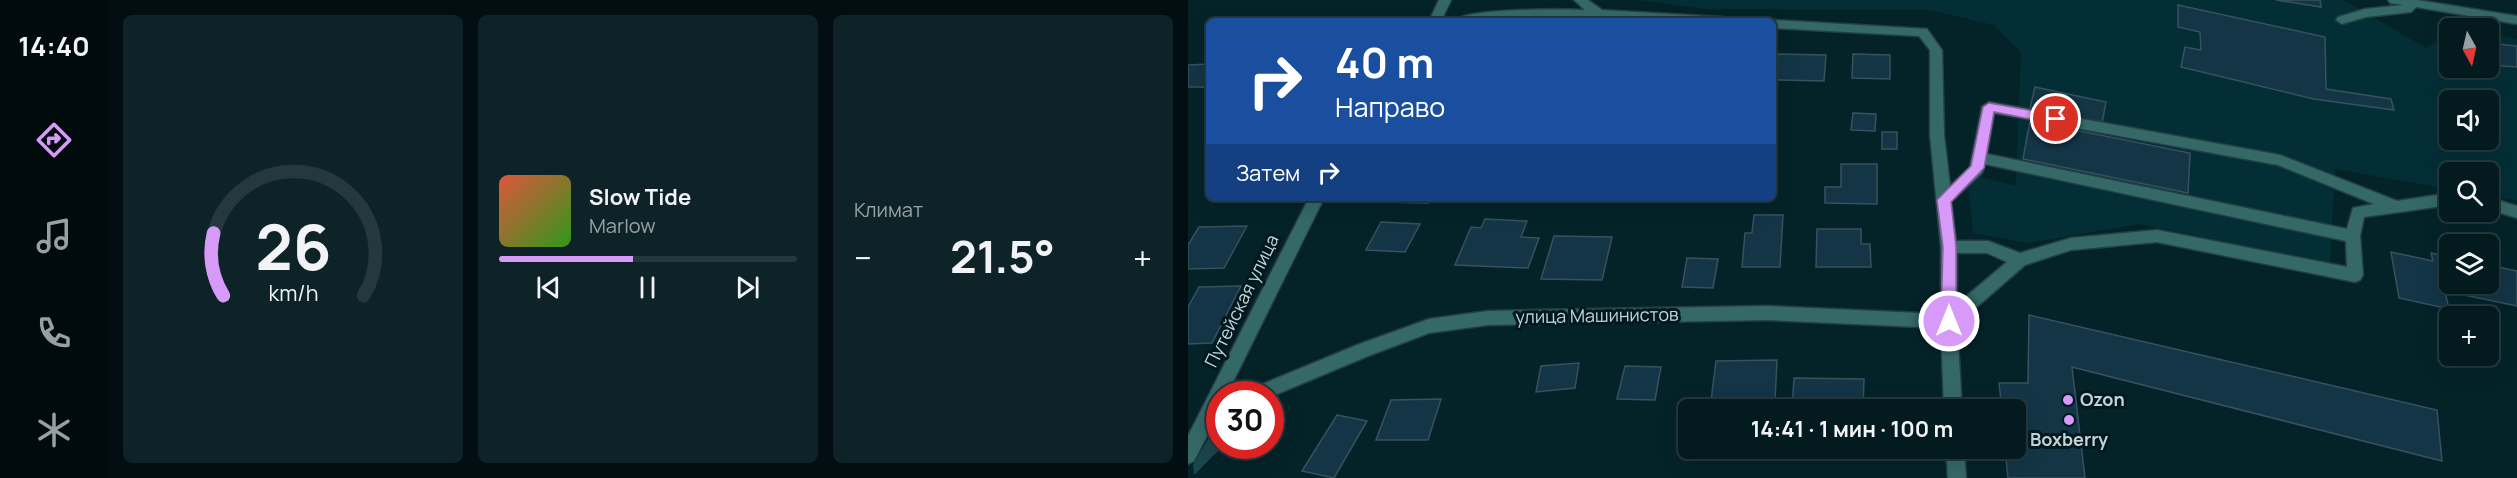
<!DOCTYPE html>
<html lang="ru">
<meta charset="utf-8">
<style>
body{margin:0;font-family:Manrope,sans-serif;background:#0d2328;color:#f1f3f6;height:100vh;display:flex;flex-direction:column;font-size:22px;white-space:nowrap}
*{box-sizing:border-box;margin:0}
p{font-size:20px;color:#97a1a4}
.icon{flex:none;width:33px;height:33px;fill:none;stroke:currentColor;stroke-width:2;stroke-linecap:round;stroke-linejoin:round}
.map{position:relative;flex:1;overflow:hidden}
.panel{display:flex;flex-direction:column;gap:15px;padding:15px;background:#020e11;width:1080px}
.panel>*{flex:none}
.hud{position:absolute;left:18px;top:18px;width:570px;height:183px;border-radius:9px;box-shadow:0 6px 24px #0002,0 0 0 2px #24383d;background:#1a4fa0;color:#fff;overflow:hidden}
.needle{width:39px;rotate:172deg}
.controls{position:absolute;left:1251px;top:18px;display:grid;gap:12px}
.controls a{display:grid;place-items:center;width:60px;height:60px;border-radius:9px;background:#031a1f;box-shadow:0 6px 24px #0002,0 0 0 2px #24383d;font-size:30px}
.speed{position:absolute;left:18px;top:381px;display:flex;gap:12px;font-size:30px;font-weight:700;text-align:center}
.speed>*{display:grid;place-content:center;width:78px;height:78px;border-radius:50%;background:#031a1f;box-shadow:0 6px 24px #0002,0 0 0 2px #24383d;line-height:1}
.speed .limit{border:9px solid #d22;background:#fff;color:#111}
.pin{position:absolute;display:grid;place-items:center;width:51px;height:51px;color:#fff;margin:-26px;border:3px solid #fff;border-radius:50%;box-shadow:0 2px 6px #0007}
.me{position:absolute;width:66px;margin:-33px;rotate:0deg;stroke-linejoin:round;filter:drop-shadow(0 0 4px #0008)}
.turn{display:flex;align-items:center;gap:21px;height:126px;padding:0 30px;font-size:27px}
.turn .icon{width:78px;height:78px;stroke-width:2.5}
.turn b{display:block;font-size:42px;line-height:51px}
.then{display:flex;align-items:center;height:57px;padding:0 30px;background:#0003;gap:12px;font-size:22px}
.big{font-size:45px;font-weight:700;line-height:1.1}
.panel .widget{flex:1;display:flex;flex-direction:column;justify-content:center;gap:9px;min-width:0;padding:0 21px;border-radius:9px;background:#0d2328}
.panel .dial{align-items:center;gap:0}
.dial svg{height:156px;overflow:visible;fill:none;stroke:#24383d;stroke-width:7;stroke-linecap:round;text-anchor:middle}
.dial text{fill:#f1f3f6;stroke:none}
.song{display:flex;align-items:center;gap:18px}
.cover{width:72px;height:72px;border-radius:9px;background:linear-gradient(135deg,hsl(10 70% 55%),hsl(110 70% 35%))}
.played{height:6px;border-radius:3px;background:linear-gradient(90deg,#d89af8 45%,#24383d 45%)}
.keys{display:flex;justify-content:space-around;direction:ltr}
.heat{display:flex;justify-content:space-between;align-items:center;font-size:33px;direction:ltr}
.panel .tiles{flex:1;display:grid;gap:15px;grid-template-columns:repeat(3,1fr)}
.trip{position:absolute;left:490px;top:399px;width:348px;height:60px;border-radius:9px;background:#031a1f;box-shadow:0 6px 24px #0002,0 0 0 2px #24383d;font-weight:700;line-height:60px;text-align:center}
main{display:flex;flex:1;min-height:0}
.dock{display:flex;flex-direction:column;width:108px;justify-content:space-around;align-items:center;background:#010a0c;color:#97a1a4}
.dock .icon{width:42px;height:42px}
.dock .active{color:#d89af8}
.dock b{font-size:27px;color:#f1f3f6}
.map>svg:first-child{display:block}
</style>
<main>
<nav class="dock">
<b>14:40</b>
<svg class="icon active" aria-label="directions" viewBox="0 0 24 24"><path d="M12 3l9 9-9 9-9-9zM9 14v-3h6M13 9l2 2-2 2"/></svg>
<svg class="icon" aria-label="music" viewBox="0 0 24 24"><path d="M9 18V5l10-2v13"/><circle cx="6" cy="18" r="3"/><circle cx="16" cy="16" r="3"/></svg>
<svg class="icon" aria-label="phone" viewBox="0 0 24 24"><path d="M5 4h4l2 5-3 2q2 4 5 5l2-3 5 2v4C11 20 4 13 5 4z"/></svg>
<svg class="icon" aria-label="climate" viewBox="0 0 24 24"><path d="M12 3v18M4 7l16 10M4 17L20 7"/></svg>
</nav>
<section class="panel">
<div class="tiles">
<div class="widget dial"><svg viewBox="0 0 100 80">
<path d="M14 69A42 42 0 1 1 86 69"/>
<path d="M14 69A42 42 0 0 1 9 37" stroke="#d89af8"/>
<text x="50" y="56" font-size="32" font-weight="700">26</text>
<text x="50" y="72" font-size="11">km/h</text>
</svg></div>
<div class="widget">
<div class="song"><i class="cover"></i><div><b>Slow Tide</b><p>Marlow</p></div></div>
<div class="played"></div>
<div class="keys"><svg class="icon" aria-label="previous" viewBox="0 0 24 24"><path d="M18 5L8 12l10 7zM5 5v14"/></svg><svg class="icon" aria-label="pause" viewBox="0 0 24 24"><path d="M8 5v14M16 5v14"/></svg><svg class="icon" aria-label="next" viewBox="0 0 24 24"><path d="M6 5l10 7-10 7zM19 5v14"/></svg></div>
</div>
<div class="widget"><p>Климат</p>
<div class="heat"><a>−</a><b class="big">21.5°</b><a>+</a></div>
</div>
</div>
</section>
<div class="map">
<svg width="1329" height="478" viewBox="0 0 1329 478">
<rect width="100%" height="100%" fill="#042329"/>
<path fill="#042e36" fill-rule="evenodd" d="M451,0H1150L1157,1L1238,48L1261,34L1262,68H1300L1301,34L1329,39V201L1301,196L1300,172H1262L1261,189L1147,169L1142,263L951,224L840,243L785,233L779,174L828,186L833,52L806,25L742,10L518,9ZM1262,100H1300V140H1262Z"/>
<polygon fill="#1b464e" points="31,420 32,446 35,446 6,475 5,465"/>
<g fill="#133546" stroke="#38515e" stroke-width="1.5">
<polygon points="1088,0 1132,0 1133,7"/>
<polygon points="990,5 1137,37 1138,89 1203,99 1206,110 1126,99 993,67 997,47 1013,50 1012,32 990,27"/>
<polygon points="1300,43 1329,46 1329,67 1300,65"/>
<polygon points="590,54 638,55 636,81 587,80"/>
<polygon points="665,54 702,55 702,79 664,78"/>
<polygon points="21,64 21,80 16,87 0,87 0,65"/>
<polygon points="847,87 918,102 914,123 842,108"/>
<polygon points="665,113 688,114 687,131 663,130"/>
<polygon points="842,121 1002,153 1000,193 835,159"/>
<rect x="694" y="132" width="15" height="17"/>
<polygon points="653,164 689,164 689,204 637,203 637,187 653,187"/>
<polygon points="197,198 242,198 240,203 195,202"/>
<polygon points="566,215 595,215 592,267 554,267 557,233 564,233"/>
<polygon points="297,219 339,221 333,237 351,238 340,268 267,265 283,227 293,228"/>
<polygon points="193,222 232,224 217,252 178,250"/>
<polygon points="59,226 36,268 0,269 0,245 11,227"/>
<polygon points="629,229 673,229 673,244 682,244 683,267 628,267"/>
<polygon points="366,236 424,237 414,280 353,279"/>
<polygon points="1203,252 1245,261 1243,253 1262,257 1262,284 1300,284 1300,265 1329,271 1329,306 1257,291 1261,309 1211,298"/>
<polygon points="499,258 530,259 525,288 494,287"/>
<polygon points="53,286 24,343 0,344 0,307 11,287"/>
<polygon points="841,315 1249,410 1254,461 884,367 897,478 820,478 817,448 828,448 828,410 814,410 811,383 840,383"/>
<polygon points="589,360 587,401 523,401 528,361"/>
<polygon points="391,363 387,388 348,392 353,366"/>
<polygon points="437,366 473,367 467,400 429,399"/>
<polygon points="606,378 676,379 675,410 604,410"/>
<polygon points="253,399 240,440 188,440 203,400"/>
<polygon points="149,415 179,421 146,478 114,471"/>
<polygon points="601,448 633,448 633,457 600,457"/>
</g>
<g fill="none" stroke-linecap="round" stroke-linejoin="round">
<defs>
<g id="minor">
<polygon points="251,0 263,0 253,21 241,21"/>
<path d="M386,0H400L414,10L534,17L540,21L369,17L265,21C278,8 375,9 397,10Z"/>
<polygon points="1200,0 1229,0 1329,16 1329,24 1228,7 1223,12 1178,17 1154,24 1148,20 1150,17 1177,9 1215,5 1202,3"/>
<path d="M585,20L739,29L754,50L756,135L762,186L782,167L794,107L801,102L1092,155L1209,201L1262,193V205L1176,217L1172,236L1175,275L1172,280L1167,282L969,242L883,250L837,265L769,324L774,410H756L753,328L579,320L300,325L241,333L180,356L82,397V394H63L65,388L169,345L241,319L300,311L579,306L753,314V247L742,135V50L731,36L585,28V21H582ZM806,113L1090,165L1186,204L1165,208L1159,229L799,154ZM797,164L1158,241L1159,267L969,230L883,238L832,253L800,241H768L763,202L794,173ZM769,253H799L819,262L769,304Z"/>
<polygon points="1300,197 1329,206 1329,218 1300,209"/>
<polygon points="121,198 136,198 39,394 32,394 32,410 6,461 0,464 0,436"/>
<polygon points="758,448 776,448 778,478 760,478"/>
</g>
</defs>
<use href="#minor" stroke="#233f45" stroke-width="3"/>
<use href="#minor" fill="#356967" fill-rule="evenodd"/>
</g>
<polygon fill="#d89af8" stroke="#8c64a1" stroke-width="1.5" points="801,103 868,115 874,119 868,124 806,112 796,168 763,202 768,247 768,321 766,326 761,328 756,326 753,321 755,247 749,200 783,166 795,107"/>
<g fill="#d89af8" stroke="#00191f" stroke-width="2">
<circle cx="880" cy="400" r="6"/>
<circle cx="881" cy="420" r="6"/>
</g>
<g text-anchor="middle" stroke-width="6" stroke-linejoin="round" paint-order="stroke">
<g font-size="18" fill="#c4d5d9" stroke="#00191f">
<text transform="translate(54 301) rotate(-64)" y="6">Путейская улица</text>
<text transform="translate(409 316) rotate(-1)" y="6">улица Машинистов</text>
</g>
<g font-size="18" font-weight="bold" fill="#c4d5d9" stroke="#00191f" text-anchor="start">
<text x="892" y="406">Ozon</text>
<text x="881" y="446" text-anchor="middle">Boxberry</text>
</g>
</g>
</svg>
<div class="controls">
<a><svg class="needle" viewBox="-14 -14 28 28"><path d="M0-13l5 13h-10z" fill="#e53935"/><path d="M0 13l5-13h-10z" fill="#97a1a4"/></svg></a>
<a><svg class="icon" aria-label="sound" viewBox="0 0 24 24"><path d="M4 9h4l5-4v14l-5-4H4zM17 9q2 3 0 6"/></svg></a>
<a><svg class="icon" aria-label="search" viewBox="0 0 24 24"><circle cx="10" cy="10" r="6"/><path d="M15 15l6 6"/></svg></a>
<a><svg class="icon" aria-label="layers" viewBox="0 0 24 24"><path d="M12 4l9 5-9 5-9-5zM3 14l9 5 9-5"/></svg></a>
<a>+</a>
</div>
<div class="speed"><div class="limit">30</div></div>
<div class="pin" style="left:868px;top:119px;background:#d93025"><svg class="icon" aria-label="arrive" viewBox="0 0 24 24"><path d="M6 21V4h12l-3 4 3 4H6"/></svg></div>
<svg class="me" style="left:761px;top:321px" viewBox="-20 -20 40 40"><circle r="17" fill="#d89af8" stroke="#fff" stroke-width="3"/><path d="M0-11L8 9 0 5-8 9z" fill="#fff"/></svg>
<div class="trip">14:41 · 1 мин · 100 m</div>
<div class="hud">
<div class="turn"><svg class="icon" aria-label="right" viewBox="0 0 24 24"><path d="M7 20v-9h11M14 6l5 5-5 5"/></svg><div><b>40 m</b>Направо</div></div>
<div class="then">Затем<svg class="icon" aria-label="right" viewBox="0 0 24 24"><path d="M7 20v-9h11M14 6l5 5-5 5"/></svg></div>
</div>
</div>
</main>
